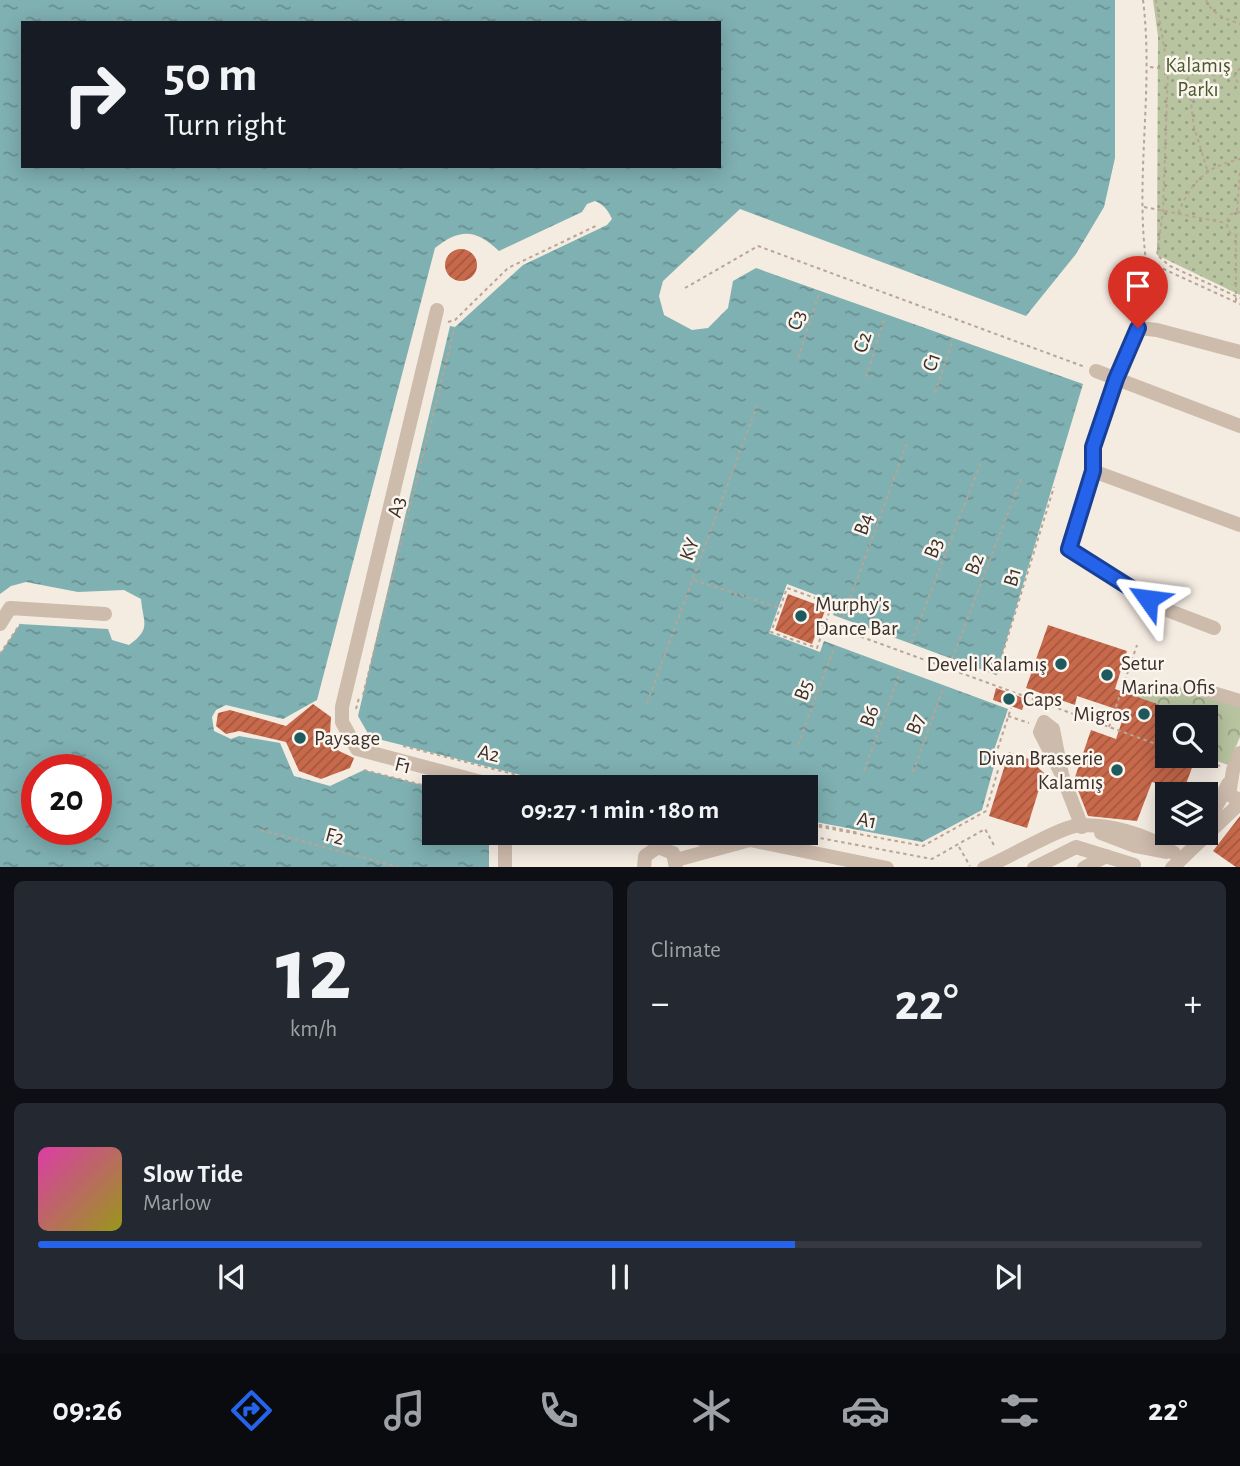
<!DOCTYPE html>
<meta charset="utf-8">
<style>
body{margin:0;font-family:"Alegreya Sans",sans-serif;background:#242831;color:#f1f3f6;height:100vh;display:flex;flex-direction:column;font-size:26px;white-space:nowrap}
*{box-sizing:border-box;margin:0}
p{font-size:23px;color:#9ea1a6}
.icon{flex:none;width:38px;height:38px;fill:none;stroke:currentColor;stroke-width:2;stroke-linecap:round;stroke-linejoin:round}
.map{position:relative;height:867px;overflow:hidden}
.drawer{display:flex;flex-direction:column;gap:14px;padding:14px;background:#0d0f14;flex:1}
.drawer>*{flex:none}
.top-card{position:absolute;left:21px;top:21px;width:700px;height:147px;border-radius:0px;box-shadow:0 4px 18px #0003;background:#171b24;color:#f1f3f6;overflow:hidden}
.fabs{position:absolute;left:1155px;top:705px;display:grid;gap:14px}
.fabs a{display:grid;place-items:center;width:63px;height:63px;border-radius:0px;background:#171b24;box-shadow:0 4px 18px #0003;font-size:35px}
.speed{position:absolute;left:21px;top:754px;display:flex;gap:14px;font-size:35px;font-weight:700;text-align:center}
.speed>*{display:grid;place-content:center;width:91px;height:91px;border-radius:50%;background:#171b24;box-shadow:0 4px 18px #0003;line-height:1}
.speed .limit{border:10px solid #d22;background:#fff;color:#111}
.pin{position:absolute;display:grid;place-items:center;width:60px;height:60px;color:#fff;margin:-72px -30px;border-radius:50% 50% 50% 0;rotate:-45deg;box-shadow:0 0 7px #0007}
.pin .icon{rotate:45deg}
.me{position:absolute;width:77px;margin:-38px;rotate:301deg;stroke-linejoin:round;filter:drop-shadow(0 0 5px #0008)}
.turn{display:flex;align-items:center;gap:24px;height:147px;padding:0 28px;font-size:32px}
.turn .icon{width:91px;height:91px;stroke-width:2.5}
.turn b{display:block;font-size:49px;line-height:60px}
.big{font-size:52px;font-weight:600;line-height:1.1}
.drawer .card{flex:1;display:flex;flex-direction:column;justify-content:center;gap:10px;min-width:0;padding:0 24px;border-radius:10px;background:#242831}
.drawer .dial{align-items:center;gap:0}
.dial b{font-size:91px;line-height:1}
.song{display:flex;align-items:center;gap:21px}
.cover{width:84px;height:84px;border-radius:10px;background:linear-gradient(135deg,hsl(320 70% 55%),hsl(60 70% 35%))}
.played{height:7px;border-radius:4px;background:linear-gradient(90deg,#2563eb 65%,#363941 65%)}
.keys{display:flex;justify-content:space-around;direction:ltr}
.heat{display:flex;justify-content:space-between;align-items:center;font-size:38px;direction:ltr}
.drawer .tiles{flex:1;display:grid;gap:14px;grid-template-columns:1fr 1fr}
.card:last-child{grid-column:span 2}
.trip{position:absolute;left:422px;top:775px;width:396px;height:70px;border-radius:0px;background:#171b24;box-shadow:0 4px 18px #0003;font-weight:600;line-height:70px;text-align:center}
.menu{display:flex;height:112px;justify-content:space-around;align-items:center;background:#090b0e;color:#9ea1a6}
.menu .icon{width:49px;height:49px}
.menu .current{color:#2563eb}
.menu b{font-size:32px;color:#f1f3f6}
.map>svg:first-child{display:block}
</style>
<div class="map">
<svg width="1240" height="868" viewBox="0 0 1240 868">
<defs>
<pattern id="forest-crowns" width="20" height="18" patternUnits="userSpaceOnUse" patternTransform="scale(1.75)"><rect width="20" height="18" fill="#b8c4a0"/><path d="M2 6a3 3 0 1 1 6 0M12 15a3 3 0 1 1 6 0" fill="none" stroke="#97a083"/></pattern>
<pattern id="park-dots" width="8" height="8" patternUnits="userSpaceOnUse" patternTransform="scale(1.75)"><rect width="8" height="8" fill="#b8c4a0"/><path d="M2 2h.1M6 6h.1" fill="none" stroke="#97a083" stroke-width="1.8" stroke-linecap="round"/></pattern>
<pattern id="water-ripples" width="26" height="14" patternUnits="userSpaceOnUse" patternTransform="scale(1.75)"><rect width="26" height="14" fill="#7fb0b2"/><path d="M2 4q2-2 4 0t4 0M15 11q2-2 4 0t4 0" fill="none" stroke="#699091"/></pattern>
<pattern id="building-hatch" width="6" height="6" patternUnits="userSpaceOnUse" patternTransform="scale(1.75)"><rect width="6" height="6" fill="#c8694b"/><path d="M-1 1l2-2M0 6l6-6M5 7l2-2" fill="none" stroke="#a4573f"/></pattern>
</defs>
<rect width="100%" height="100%" fill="#f4ebe1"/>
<polygon fill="url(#forest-crowns)" points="1141,683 1176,686 1240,706 1240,737 1228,765 1203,756 1206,756 1206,718 1167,718 1167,724 1161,722 1166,707 1131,695"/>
<polygon fill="url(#park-dots)" points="1153,0 1240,0 1240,295 1157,255 1158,36"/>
<path fill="url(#water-ripples)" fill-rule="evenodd" d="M0,0H1115V158L1104,207L1076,254L1026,316L740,209L663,281L659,296L664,315L692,330L708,328L728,308L733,281L756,268L1083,384L996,675L833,615L837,603L787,584L769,633L820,652L824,641L1008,709L992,756L996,759L982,810L922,842L805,820V788L569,787L370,737L358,716L450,326L455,327L523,265L607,225L612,219C608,210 604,205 595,201L587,204L582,212L499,251C476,229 460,228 435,248L317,700L283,719L226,705L216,710L212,717L214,731L231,739L239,736L280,743L294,776L330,786L364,770L434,788V833H489V867H0V654L20,624L108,629L112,640L129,645C152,628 143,623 141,599L124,590L78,592L26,582L11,586L0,594ZM23,23H719V166H23ZM37,770H96V830H37Z"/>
<g fill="url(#building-hatch)">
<circle cx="461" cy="265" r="16"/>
<polygon points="788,594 826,608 812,644 775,630"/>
<polygon points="1048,625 1127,651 1115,689 1166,707 1161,722 1167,724 1167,756 1193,765 1183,792 1152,782 1137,821 1088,816 1074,780 1091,730 1116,739 1125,712 1077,696 1075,705 1026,688"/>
<polygon points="996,688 1026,699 1022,710 993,700"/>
<polygon points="313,704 331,717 330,734 339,751 354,758 350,768 321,779 299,771 286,742 239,731 226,734 216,726 218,713 230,710 286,726"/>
<polygon points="1009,752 1029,759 1044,773 1027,828 989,816"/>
<polygon points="1240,816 1240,867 1236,867 1213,851"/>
</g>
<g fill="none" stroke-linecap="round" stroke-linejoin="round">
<g stroke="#b9a596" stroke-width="2" stroke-dasharray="3.5 3.5" stroke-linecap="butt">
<path d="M1143,0C1154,88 1135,176 1146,261L1240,304"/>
<polyline points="1156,0 1168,70 1163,210 1157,255 1170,266 1240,298"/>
<path d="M1206,0C1212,14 1226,19 1240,24"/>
<polyline points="1150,67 1234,77"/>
<polyline points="1240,68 1234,77 1240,85"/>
<polyline points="1187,70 1194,127 1207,169"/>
<polyline points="1144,207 1226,223"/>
<polyline points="1237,211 1240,173"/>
<polyline points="1240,212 1231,214 1226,223 1230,233 1240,236"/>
<path d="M1178,213C1192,181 1206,167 1240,159"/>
<polyline points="685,288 758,246 1085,367"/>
<polyline points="1236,301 1236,236"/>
<polyline points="448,322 455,320 508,268 598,225"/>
<polyline points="798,358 820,291"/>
<polyline points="866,377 885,316"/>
<polyline points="935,393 953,339"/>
<polyline points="694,580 780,608 787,588 832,604 817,648 771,632 780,608"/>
<polyline points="843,618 908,440"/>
<polyline points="821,625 826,624 1167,748"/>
<polyline points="911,643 981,462"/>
<polyline points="0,654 20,624"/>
<polyline points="952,659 1021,479"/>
<polyline points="996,675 1054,487"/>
<polyline points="363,695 455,327"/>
<polyline points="647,703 757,405"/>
<polyline points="356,709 359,698"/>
<polyline points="1008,716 1029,723"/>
<polyline points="1109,727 1137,645"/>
<polyline points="798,745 835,645"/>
<polyline points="403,746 568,788"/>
<polyline points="1191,756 1220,766"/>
<polyline points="364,770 434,788"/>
<polyline points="864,771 901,670"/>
<polyline points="913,772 944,686"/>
<polyline points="515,779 547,788"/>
<polyline points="805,822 859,833"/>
<polyline points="805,824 923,846 986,811 1001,760 996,754 1011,708"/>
<polyline points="261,830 402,868"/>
<polyline points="793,833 932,859 985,829 995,847"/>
<polyline points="959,847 970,866"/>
</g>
<g stroke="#cdbbac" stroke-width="14">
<polyline points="437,310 342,707 342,722 357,749 504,788"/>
<path d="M1240,352L1157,330L1138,328C1119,372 1092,422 1093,471L1240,525"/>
<polyline points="1096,371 1240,426"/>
<polyline points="1093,471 1069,549 1167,610 1214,628"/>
<polyline points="0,624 10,608 105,614"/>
<polyline points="1203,690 1240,701"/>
<polyline points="1240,753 1233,770 1229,795 1240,800"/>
<polyline points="1062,775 1053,729 1044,722 1040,732 1062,775 1082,827"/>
<polyline points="1206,826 1228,784"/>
<polyline points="681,833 721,845"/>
<polyline points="1101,833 1135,846 1166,852"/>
<polyline points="676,860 750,840 887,868"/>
<polyline points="505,868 505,833"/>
<polyline points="644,868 645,856 658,847 673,853 676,868"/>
<path d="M984,868C1006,859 1057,829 1075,826C1106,822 1149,835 1174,853"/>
<polyline points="1034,868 1076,847 1134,865"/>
<polyline points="1084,868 1106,856"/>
<polyline points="1172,868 1240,803"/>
</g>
</g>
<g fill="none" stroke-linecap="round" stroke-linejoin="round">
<defs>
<polyline id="route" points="1138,328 1116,379 1093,447 1093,471 1069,549 1148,599"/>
</defs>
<use href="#route" stroke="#184099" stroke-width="18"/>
<use href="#route" stroke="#2563eb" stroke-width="12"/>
</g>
<g fill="#1f5a5e" stroke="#fbf5ee" stroke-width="2.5">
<circle cx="801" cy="616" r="7"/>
<circle cx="1061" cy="664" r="7"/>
<circle cx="1107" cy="675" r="7"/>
<circle cx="1009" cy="699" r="7"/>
<circle cx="1144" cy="714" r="7"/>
<circle cx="300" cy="738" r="7"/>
<circle cx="1117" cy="770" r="7"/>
</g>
<g text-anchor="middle" stroke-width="5" stroke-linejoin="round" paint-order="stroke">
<g font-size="21" fill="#4a5a2e" stroke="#fbf5ee">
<text x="1198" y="72">Kalamış<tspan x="1198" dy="24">Parkı</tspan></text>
</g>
<g font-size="21" fill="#3b302b" stroke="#fbf5ee">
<text transform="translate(796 320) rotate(-71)" y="7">C3</text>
<text transform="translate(862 342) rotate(-72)" y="7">C2</text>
<text transform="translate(931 362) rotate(-71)" y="7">C1</text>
<text transform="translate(396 507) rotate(-76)" y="7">A3</text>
<text transform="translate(863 524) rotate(-70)" y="7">B4</text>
<text transform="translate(933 548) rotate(-69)" y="7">B3</text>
<text transform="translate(689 549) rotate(-70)" y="7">KY</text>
<text transform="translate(974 564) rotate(-69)" y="7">B2</text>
<text transform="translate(1012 577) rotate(-73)" y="7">B1</text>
<text transform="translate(803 690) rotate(-70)" y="7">B5</text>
<text transform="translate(869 716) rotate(-70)" y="7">B6</text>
<text transform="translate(915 724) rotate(-70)" y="7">B7</text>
<text transform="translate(489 753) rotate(14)" y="7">A2</text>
<text transform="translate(403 765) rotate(14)" y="7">F1</text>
<text transform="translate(867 820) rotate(12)" y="7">A1</text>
<text transform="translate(335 836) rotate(15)" y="7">F2</text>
</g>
<g font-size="21" fill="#3b302b" stroke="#fbf5ee" text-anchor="start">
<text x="815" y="611">Murphy's<tspan x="815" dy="24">Dance Bar</tspan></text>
<text x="1121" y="670">Setur<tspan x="1121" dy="24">Marina Ofis</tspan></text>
<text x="1047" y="671" text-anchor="end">Develi Kalamış</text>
<text x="1023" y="706">Caps</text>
<text x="1130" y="721" text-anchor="end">Migros</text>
<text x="314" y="745">Paysage</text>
<text x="1103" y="765" text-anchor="end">Divan Brasserie<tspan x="1103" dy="24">Kalamış</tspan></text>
</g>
</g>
</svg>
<div class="fabs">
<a><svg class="icon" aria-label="search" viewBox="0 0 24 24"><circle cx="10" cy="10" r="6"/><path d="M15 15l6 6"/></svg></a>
<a><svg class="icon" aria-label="layers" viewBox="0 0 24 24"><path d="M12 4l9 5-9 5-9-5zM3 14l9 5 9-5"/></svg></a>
</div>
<div class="speed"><div class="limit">20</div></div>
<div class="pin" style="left:1138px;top:328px;background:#d93025"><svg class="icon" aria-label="arrive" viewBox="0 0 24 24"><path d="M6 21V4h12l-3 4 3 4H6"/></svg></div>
<svg class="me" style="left:1148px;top:599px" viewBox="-20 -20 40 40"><path d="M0-17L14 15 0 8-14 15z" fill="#2563eb" stroke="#fff" stroke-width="4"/></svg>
<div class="trip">09:27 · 1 min · 180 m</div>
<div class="top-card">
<div class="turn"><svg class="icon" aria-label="right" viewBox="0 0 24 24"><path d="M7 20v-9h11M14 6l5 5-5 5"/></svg><div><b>50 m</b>Turn right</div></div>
</div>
</div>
<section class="drawer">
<div class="tiles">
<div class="card dial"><b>12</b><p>km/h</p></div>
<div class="card"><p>Climate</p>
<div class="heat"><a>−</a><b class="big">22°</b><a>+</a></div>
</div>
<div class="card">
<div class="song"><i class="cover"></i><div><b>Slow Tide</b><p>Marlow</p></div></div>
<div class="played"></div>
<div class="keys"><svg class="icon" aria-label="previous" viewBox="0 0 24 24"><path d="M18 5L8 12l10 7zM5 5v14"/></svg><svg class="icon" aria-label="pause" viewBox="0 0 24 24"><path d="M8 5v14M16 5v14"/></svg><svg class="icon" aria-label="next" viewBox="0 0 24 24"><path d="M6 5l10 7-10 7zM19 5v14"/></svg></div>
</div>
</div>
</section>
<nav class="menu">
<b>09:26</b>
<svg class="icon current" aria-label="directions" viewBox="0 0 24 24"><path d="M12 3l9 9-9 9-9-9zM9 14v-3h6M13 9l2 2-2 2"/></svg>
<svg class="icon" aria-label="music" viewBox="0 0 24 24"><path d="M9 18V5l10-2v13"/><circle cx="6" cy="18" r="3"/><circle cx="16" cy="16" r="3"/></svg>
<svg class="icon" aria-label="phone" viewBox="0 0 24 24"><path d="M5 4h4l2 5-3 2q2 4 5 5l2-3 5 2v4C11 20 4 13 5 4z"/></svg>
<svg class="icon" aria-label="climate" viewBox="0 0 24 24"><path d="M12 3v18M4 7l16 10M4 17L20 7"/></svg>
<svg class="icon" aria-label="car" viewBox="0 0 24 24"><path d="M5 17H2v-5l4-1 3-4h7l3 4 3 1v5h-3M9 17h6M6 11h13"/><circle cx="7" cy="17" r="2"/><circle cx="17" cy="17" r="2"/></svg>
<svg class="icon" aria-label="filters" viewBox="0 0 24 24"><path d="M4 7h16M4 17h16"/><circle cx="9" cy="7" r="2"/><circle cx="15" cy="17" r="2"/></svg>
<b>22°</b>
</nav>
